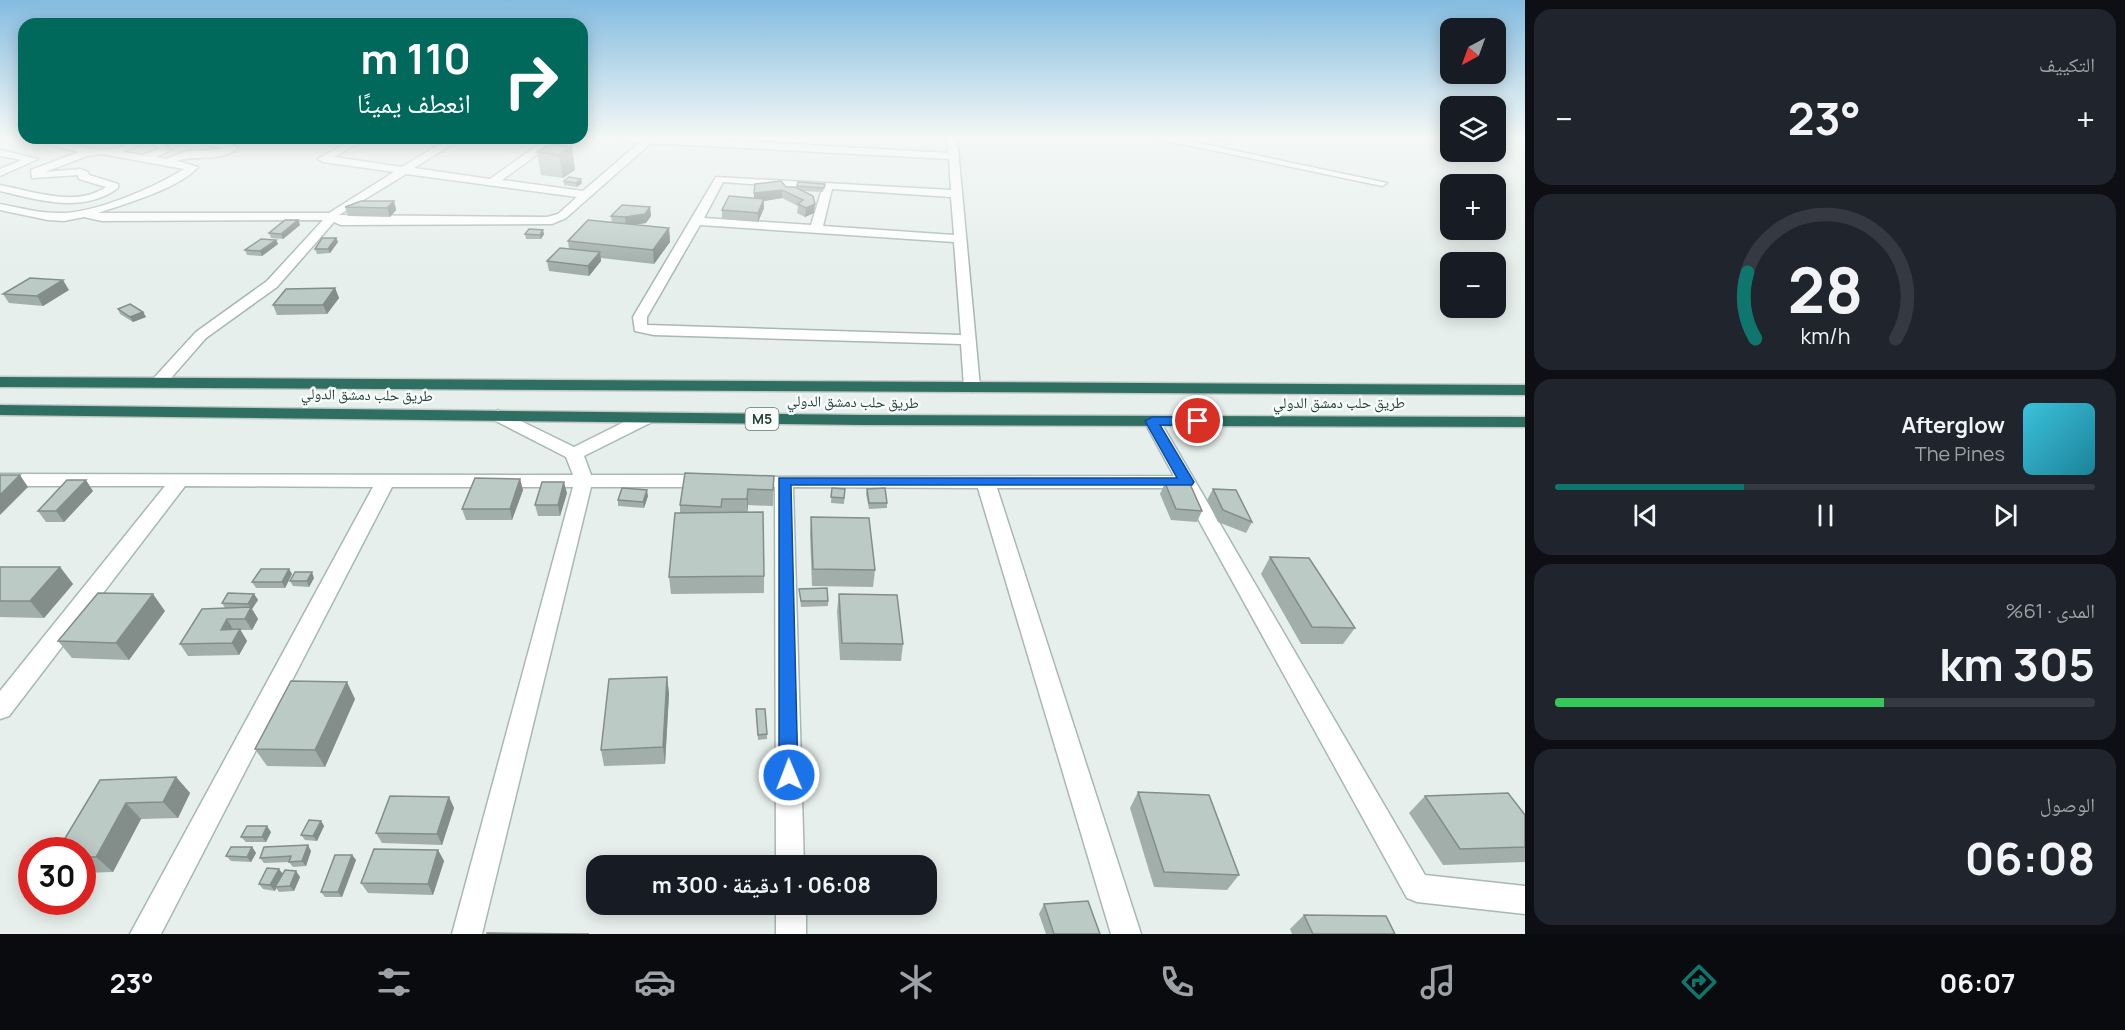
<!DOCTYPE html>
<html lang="ar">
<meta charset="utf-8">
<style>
body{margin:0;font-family:Manrope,"Noto Naskh Arabic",sans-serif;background:#20242c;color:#f1f3f6;direction:rtl;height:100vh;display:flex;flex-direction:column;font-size:22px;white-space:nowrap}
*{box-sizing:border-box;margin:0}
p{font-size:20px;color:#9ea1a6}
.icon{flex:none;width:33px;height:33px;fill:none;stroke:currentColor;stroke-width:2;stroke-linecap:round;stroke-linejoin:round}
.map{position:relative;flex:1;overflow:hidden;direction:ltr}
.details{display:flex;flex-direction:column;gap:9px;padding:9px;background:#0d0f14;width:600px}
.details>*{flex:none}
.guide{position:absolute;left:18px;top:18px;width:570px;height:126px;border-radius:18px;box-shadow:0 3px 15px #0003;direction:rtl;background:#00695c;color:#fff;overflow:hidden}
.needle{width:39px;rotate:221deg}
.controls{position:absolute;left:1440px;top:18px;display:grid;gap:12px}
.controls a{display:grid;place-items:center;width:66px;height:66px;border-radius:12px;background:#171b24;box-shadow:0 3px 15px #0003;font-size:30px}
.speed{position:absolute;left:18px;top:837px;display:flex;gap:12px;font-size:30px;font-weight:700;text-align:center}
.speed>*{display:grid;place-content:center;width:78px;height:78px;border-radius:50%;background:#171b24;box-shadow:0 3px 15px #0003;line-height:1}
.speed .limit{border:9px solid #d22;background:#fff;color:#111}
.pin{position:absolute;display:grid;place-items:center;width:51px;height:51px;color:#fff;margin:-26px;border:3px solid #fff;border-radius:50%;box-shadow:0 2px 6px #0007}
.me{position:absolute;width:66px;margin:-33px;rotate:359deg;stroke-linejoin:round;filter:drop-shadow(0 0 4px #0008)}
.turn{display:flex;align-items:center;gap:21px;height:126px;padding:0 18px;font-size:27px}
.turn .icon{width:78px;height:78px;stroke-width:2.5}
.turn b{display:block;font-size:42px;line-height:51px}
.big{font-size:45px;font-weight:700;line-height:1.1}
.details .tile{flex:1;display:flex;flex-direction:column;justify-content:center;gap:9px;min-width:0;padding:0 21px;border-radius:18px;background:#20242c}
.details .dial{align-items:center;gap:0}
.dial svg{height:156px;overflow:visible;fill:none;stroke:#363941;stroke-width:7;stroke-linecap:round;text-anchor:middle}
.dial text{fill:#f1f3f6;stroke:none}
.song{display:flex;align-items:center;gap:18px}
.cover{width:72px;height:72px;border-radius:9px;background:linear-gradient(135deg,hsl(190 70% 55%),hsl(190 70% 35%))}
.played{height:6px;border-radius:3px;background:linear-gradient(90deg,#0f766e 35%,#363941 35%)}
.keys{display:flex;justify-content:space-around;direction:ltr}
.heat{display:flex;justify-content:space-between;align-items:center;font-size:33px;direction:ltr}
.charge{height:9px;border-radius:4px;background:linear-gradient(90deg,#34c759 61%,#363941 0)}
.trip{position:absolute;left:586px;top:855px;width:351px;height:60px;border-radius:18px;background:#171b24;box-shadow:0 3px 15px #0003;font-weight:700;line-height:60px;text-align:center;direction:rtl}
.dock{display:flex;height:96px;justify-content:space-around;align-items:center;background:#090b0e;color:#9ea1a6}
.dock .icon{width:42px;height:42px}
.dock .current{color:#0f766e}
.dock b{font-size:27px;color:#f1f3f6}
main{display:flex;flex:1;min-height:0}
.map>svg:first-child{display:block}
</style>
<main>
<section class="details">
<div class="tile"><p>التكييف</p>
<div class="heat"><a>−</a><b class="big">23°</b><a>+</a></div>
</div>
<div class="tile dial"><svg viewBox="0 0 100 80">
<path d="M14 69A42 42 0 1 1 86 69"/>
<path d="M14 69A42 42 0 0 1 10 35" stroke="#0f766e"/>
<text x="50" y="56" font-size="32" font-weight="700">28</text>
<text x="50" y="72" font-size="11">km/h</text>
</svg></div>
<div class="tile">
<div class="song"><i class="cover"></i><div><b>Afterglow</b><p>The Pines</p></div></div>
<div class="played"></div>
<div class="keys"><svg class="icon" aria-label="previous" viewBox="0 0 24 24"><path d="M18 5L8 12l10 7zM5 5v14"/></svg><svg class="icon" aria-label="pause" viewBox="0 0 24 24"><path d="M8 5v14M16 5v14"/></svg><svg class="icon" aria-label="next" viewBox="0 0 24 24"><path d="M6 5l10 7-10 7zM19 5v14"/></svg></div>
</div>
<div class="tile"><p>المدى · 61%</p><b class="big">305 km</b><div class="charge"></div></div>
<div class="tile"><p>الوصول</p><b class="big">06:08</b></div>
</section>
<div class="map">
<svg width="1525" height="934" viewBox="0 0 1525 934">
<rect width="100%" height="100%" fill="#e6efeb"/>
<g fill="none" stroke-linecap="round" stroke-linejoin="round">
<defs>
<g id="minor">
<path d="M50,138H64L60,141C77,145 95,152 112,149C127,147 136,138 154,138L123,152L143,155L159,149L153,144L156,141L185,138L165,145L171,150L156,157L166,159L187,151L225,149L203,144L201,138H211L238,147C224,163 197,154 177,161L198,167C178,189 127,203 98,213H329L394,172L323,162L318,159L354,138H367L334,157L402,167L450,138H462L414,168L490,179L548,138H560L502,180L583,191L640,142L616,138H680L948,153L947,138H957L980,387L972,392L964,387L961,344L654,335L635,331L633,317L716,177L951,190L949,159L651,143L566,218L552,224L341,225L334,222L277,287L206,338L164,386H152L150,383L152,380L196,332L267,281L323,220L102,221L84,217L64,221L48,220L0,210V204C21,208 42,214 64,213C97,212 156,187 184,169L102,154L87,156L45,172L80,169L88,172L89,175L118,184V188C82,214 39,200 0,191V185C32,191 76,208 106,187L79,179L78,175L32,178L31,170L79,152L47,144L45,142ZM406,174L577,197L558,214L547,217L339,215ZM723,182L822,189L811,225L704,218ZM832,189L951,197L954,235L823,226ZM700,225L954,242L961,335L647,325V317Z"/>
<path d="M87,138H119C112,143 94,143 87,138Z"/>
<polygon points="1154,138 1175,138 1387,183 1382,186"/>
<polygon points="0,150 38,159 0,176 0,169 22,160 0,156"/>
<polygon points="498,410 574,447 642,413 654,413 656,417 654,421 584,456 591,475 709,475 718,481 709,487 591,487 482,934 452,934 573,487 392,487 161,934 130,934 373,487 185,486 9,716 0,719 0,691 165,486 0,486 0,474 573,475 566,457 492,419 490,415"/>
<polygon points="1152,416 1160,421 1425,875 1525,886 1525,914 1417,902 1407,898 1181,488 997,488 1141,934 1111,934 978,488 793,487 804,866 776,866 775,487 746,485 743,481 746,477 1174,476 1144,421"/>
<rect x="776" y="904" width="30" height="30"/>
</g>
<g id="highway">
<polygon points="0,377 1525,385 1525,395 0,387"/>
<polygon points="0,405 862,415 1525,417 1525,427 862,425 0,415"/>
</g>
</defs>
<use href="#minor" stroke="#a8b8b2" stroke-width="3"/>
<use href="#highway" stroke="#c2cac8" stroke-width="3"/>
<use href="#minor" fill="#fff" fill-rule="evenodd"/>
<use href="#highway" fill="#2f6f62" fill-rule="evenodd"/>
</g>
<g fill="#a1aea9">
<polygon points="1206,138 1233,138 1221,142 1205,139"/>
<polygon points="572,147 575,170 563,178 541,175 537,152"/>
<polygon points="564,181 582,183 577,187 564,185"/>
<polygon points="825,184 823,192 803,191 815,204 814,213 805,217 797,213 798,206 782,198 764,201 764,208 758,222 722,219 722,210 754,198 754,193 786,187 797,188 797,186"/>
<polygon points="394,201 396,210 390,217 348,216 345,207"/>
<polygon points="650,207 651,216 646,223 634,225 669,228 670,242 654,264 601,258 601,261 589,276 549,271 547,261 569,249 568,241 612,223 611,216"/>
<polygon points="298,220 300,225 283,239 271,238 269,233"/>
<polygon points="525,234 544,234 541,239 526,239"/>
<polygon points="336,238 338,242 330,253 317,254 315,249"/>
<polygon points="276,240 278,244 262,256 247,255 245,250"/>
<polygon points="335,288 339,298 327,314 277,315 273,305"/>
<polygon points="69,290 43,306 9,303 3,294"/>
<polygon points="118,309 143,312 146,317 133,322 120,314"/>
<polygon points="774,476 773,506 748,505 747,513 764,576 764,593 671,594 669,577 680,513 680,505"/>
<polygon points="520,479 523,490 512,520 466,520 462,509"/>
<polygon points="1165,483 1202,511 1197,522 1171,520 1160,494"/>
<polygon points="832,488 845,489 844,504 831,503"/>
<polygon points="867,489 887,503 887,508 869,509 866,494"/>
<polygon points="1213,489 1252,522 1246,533 1218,522 1207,500"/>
<polygon points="93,491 64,522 46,522 38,511"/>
<polygon points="567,493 560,516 538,516 535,505"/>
<polygon points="648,496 644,508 618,506 618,500"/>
<polygon points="811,517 875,570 873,587 812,586 810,534"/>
<polygon points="1270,557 1355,628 1343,644 1301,644 1261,574"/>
<polygon points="0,567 60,567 73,584 44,618 0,617"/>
<polygon points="289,569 292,574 285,588 256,588 252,582"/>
<polygon points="314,578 309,587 293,586 290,581"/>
<polygon points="799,589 828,601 828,606 801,607"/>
<polygon points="254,594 258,600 252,609 258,619 252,630 240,630 247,641 239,655 188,656 180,644 225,608 222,603"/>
<polygon points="839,594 903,644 901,661 840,660 837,611"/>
<polygon points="165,611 129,660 72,658 58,641"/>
<polygon points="667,677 669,694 665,764 604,766 601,750"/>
<polygon points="355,699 325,767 267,766 255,749"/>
<polygon points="756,709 767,734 767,739 758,740"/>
<polygon points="176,777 190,793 178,818 141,819 113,872 82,873 82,850 100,780"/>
<polygon points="1138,792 1239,875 1227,890 1154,887 1130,808"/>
<polygon points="1425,796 1525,815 1525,862 1443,865 1409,813"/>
<polygon points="449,797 454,808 442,845 382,843 376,833"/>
<polygon points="321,821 324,826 317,841 305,840 301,835"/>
<polygon points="271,832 266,842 246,842 241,837"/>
<polygon points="252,847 256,853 251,862 231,861 226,856"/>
<polygon points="438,850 444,861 433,895 368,893 361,883"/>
<polygon points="311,851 306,866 293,867 289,862 264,863 260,858"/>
<polygon points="352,855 356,860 342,897 325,897 321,892"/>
<polygon points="296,871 300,877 294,891 279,892 276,888 275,891 263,889 259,884 283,873"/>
<polygon points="1044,904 1100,934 1046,934 1039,914"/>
<polygon points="1304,915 1395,934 1292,934 1290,929"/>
</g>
<g fill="#838d89">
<polygon points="1222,138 1233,138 1221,142"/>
<polygon points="572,147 575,170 563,178 559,155"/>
<polygon points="581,179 582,183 577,187 576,183"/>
<polygon points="782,190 782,198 764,201 764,208 758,222 758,213 754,202 754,193"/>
<polygon points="394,201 396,210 390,217 387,208"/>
<polygon points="815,204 814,213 805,217 806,208"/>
<polygon points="650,207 651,216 646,223 626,226 625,217"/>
<polygon points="298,220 300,225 283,239 281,234"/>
<polygon points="669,228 670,242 654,264 653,250"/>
<polygon points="543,230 544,234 541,239 540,235"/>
<polygon points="336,238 338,242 330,253 328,249"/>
<polygon points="276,240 278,244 262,256 260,251"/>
<polygon points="600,252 601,261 589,276 588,266"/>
<polygon points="63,280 69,290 43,306 37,296"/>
<polygon points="335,288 339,298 327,314 323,305"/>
<polygon points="143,312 146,317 133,322 130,317"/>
<polygon points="20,475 28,487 0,515 0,495"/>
<polygon points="520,479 523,490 512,520 510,509"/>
<polygon points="86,480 93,491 64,522 56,511"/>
<polygon points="564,482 567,493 560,516 558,505"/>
<polygon points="748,489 748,505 747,516 747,499"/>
<polygon points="647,490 648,496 644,508 643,502"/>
<polygon points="60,567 73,584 44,618 30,601"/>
<polygon points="289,569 292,574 285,588 282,582"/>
<polygon points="312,572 314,578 309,587 307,581"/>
<polygon points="153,594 165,611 129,660 116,643"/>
<polygon points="254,594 258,600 252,609 258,619 252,630 245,619 251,608 248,604"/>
<polygon points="227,619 234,631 221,630"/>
<polygon points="240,629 247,641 239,655 232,643"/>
<polygon points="667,677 669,694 665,764 663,747"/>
<polygon points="347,682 355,699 325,767 315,750"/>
<polygon points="176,777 190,793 178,818 163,802"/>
<polygon points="449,797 454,808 442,845 437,834"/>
<polygon points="126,803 141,819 113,872 96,857"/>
<polygon points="321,821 324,826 317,841 313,836"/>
<polygon points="267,826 271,832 266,842 262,837"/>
<polygon points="308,845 311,851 306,866 302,861"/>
<polygon points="252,847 256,853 251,862 247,857"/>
<polygon points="438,850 444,861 433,895 428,884"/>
<polygon points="352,855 356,860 342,897 338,892"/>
<polygon points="279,869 283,874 275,887 276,888 275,891 270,885"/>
<polygon points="296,871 300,877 294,891 290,886"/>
</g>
<g fill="#bbcac4" stroke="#838d89" stroke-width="1.5">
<polygon points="549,144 572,147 559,155 537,152"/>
<polygon points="569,177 581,179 576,183 564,181"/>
<polygon points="781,181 786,187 795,187 813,196 815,204 806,208 798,204 803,200 782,190 754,193 755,184"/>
<polygon points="798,182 825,184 824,188 797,186"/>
<polygon points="729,196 764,199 758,213 722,210"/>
<polygon points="361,201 394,201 387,208 345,207"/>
<polygon points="622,205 650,207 645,214 625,217 611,216"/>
<polygon points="285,220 298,220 281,234 269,233"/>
<polygon points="588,220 669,228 653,250 568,241"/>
<polygon points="529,229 543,230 540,235 525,234"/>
<polygon points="322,238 336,238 328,249 315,249"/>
<polygon points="261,239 276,240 260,251 245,250"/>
<polygon points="560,248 600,252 588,266 547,261"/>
<polygon points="30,278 63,280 37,296 3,294"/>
<polygon points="335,288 323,305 273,305 286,289"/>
<polygon points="130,304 143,312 130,317 118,309"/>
<polygon points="685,473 774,476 773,490 748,489 747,499 722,499 721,507 680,505"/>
<polygon points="0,475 20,475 0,495"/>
<polygon points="475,478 520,479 510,509 462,509"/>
<polygon points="67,480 86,480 56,511 38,511"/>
<polygon points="542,482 564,482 558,505 535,505"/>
<polygon points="1165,483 1190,484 1202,511 1176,509"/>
<polygon points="622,488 647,490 643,502 618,500"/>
<polygon points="832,488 845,489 844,498 831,497"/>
<polygon points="885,488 887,503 869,503 867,489"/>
<polygon points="1213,489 1236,490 1252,522 1223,510"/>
<polygon points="763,512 764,576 669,577 675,513"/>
<polygon points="811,517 869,518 875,570 813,569"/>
<polygon points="1270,557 1309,558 1355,628 1312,627"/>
<polygon points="0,567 60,567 30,601 0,601"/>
<polygon points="261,569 289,569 282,582 252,582"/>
<polygon points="295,572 312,572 307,581 290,581"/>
<polygon points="827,588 828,601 801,601 799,589"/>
<polygon points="98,593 153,594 116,643 58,641"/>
<polygon points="228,593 254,594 248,604 222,603"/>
<polygon points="839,594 897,595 903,644 842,643"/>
<polygon points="251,607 245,619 227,619 221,630 240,629 232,643 180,644 202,609"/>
<polygon points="667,677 663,747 601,750 609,679"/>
<polygon points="291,681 347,682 315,750 255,749"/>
<polygon points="756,709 765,709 767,734 758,735"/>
<polygon points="176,777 163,802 126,803 96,857 82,857 82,850 58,850 100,780"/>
<polygon points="1138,792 1209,795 1239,875 1164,872"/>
<polygon points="1508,793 1525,815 1525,847 1460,849 1425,796"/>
<polygon points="390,796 449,797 437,834 376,833"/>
<polygon points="309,820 321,821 313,836 301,835"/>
<polygon points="247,826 267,826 262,837 241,837"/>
<polygon points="308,845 302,861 289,862 291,856 260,858 264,847"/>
<polygon points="231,847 252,847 247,857 226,856"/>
<polygon points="374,849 438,850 428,884 361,883"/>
<polygon points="335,855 352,855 338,892 321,892"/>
<polygon points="267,868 279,869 270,885 259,884"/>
<polygon points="285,870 296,871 290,886 275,887"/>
<polygon points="1088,901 1100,934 1054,934 1044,904"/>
<polygon points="1304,915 1386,916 1395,934 1313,934"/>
<polygon points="487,933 589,934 487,934"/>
</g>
<linearGradient id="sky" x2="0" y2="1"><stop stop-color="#84bce0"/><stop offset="0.51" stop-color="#f4f8f6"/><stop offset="1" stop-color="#f4f8f6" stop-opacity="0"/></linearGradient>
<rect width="1525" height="269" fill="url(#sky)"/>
<polygon fill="#1a73e8" stroke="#114b97" stroke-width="1.5" points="1152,417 1198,417 1205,421 1198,425 1160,425 1194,482 1192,485 791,485 798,775 796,781 789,784 782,781 779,775 779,478 1177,478 1145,421"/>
<g text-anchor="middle" stroke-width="5" stroke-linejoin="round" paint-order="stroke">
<rect fill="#f7fbf9" stroke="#637a73" stroke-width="1.5" x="745.5" y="408" width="33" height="22" rx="4.5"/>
<g font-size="14" font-weight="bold" fill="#24423a">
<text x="762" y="424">M5</text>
</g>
<g font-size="15" fill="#24423a" stroke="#f7fbf9">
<text transform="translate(367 395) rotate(1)" y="5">طريق حلب دمشق الدولي</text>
<text transform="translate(853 402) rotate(1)" y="5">طريق حلب دمشق الدولي</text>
<text x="1339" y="408">طريق حلب دمشق الدولي</text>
</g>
</g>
</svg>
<div class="controls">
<a><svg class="needle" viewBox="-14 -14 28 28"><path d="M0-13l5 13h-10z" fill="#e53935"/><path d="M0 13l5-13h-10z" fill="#9ea1a6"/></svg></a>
<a><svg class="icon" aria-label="layers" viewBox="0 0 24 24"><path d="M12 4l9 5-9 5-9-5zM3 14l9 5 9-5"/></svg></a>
<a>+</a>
<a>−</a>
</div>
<div class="speed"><div class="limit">30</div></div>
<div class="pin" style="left:1198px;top:421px;background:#d93025"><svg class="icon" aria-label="arrive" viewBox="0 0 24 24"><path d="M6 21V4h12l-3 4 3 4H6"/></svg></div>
<svg class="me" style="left:789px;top:775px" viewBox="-20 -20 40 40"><circle r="17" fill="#1a73e8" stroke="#fff" stroke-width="3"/><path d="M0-11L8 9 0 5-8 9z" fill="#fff"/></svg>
<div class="trip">06:08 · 1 دقيقة · 300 m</div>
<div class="guide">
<div class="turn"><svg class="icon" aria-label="right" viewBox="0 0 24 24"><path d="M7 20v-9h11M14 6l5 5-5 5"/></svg><div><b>110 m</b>انعطف يمينًا</div></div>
</div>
</div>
</main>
<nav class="dock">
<b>06:07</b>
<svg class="icon current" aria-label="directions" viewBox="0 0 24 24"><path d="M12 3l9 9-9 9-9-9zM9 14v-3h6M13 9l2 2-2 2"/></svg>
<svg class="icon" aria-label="music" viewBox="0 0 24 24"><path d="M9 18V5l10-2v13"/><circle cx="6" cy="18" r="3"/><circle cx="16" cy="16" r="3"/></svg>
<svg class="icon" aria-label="phone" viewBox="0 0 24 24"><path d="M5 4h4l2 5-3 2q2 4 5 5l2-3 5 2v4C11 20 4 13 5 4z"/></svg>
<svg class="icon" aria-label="climate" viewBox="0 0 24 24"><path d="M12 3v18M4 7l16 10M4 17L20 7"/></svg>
<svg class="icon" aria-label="car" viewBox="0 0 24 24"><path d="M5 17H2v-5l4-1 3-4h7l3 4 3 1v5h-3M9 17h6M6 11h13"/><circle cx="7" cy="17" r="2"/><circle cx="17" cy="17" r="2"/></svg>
<svg class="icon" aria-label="filters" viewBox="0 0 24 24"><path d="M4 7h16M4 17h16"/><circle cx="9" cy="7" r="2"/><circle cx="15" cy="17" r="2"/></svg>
<b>23°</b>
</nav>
